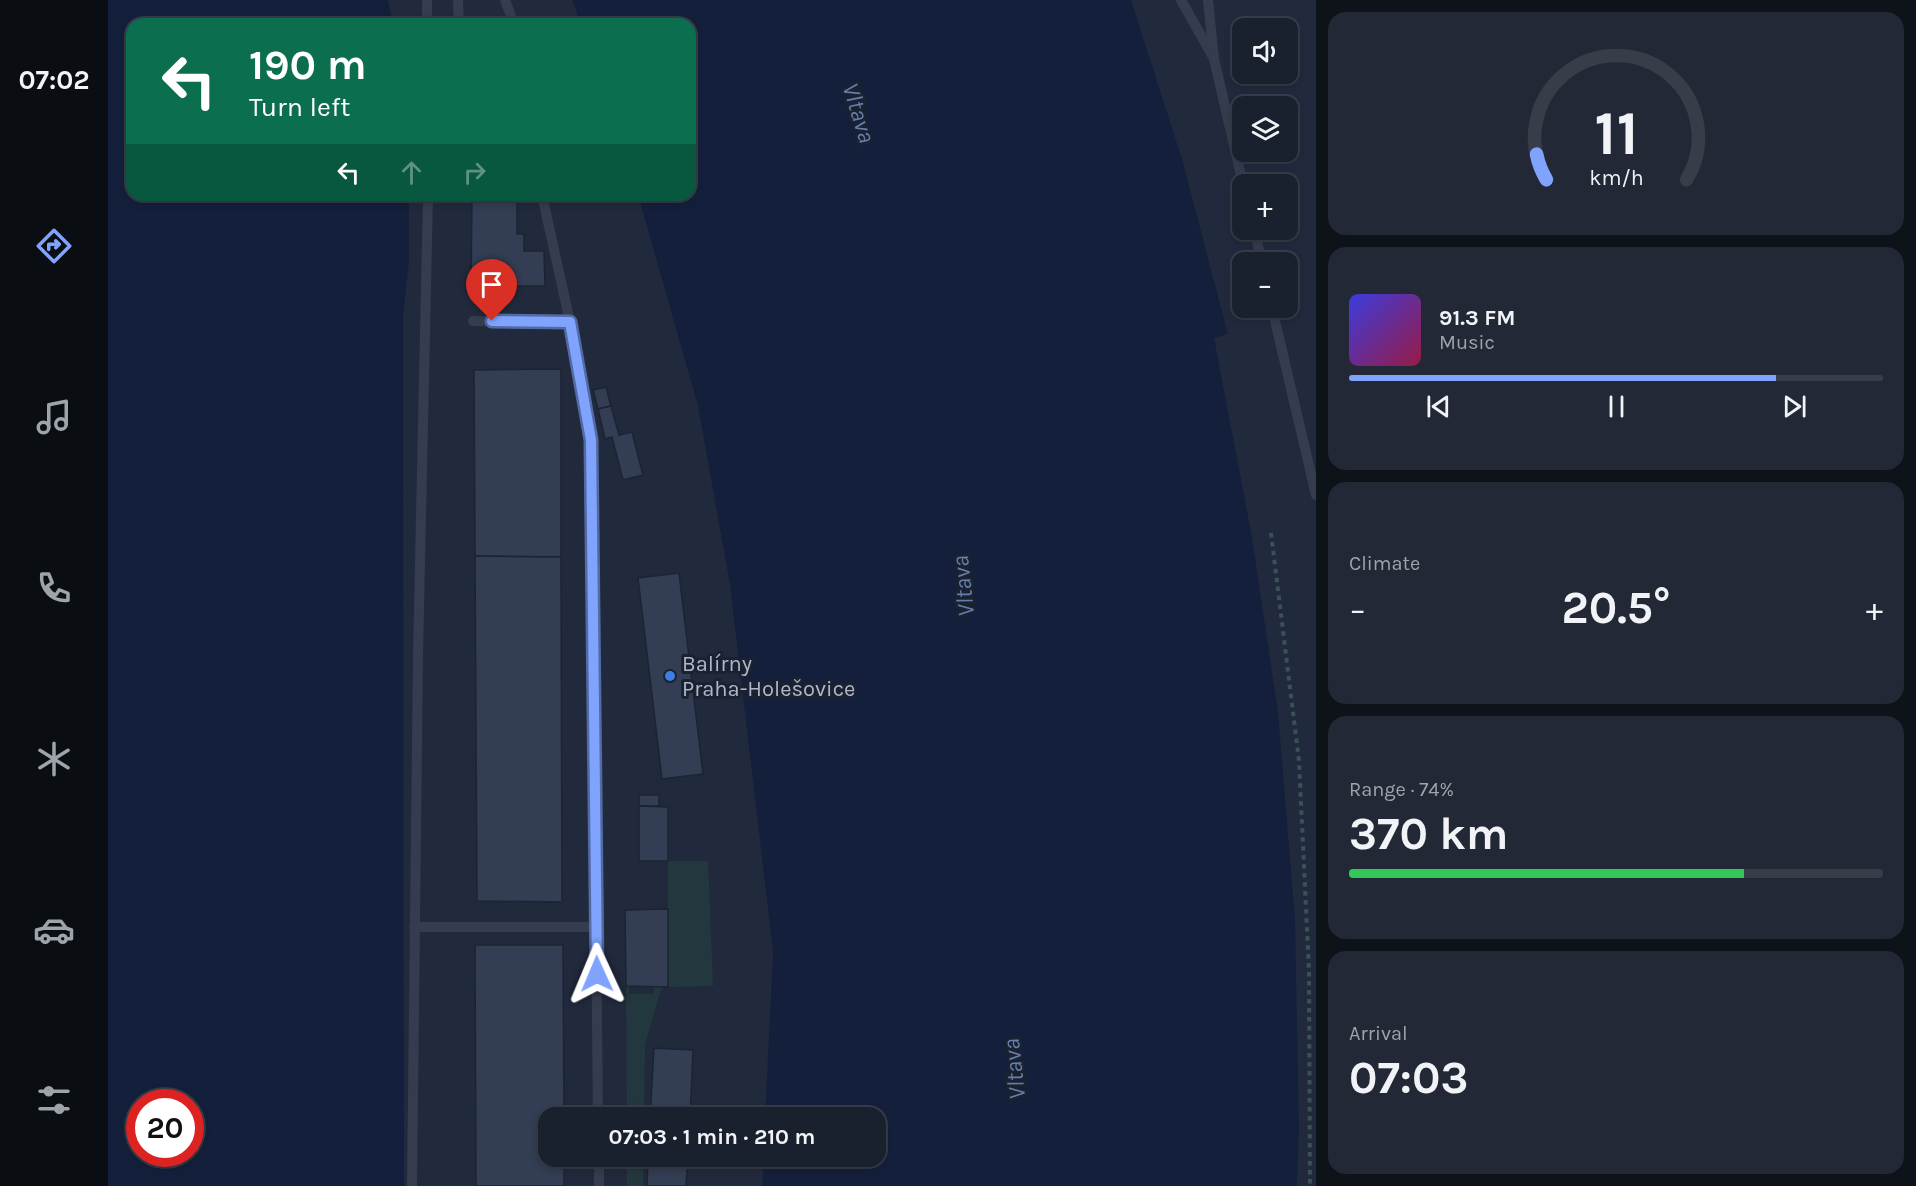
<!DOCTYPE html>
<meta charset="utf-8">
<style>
body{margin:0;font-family:Karla,sans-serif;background:#222836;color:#f1f3f6;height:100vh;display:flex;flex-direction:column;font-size:22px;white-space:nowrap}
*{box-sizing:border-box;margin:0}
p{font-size:20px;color:#9fa3aa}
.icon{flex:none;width:33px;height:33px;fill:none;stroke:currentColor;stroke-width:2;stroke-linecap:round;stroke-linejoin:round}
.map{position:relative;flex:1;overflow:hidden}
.panel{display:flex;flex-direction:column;gap:12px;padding:12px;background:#0e1219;width:600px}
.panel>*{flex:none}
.hud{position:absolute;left:18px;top:18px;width:570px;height:183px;border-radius:18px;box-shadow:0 3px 9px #0003,0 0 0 2px #373e4a;background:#0b6e4f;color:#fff;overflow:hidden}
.fabs{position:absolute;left:1124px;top:18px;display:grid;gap:12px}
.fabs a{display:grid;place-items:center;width:66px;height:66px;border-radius:12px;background:#19202e;box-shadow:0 3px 9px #0003,0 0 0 2px #373e4a;font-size:30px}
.speed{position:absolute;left:18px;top:1089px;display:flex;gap:12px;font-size:30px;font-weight:700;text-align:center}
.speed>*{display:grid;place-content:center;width:78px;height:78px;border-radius:50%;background:#19202e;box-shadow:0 3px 9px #0003,0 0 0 2px #373e4a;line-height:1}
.speed .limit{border:9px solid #d22;background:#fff;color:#111}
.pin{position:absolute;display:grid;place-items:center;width:51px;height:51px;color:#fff;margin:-62px -26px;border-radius:50% 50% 50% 0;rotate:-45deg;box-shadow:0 0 6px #0007}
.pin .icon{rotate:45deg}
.me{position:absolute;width:66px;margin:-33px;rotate:359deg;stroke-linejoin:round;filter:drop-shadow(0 0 4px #0008)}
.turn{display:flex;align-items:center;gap:21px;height:126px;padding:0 24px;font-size:27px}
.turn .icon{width:78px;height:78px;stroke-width:2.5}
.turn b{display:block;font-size:42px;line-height:51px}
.lanes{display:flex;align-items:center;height:57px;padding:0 24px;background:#0003;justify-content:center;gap:30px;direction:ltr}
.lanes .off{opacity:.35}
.big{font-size:45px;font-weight:700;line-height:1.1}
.panel .tile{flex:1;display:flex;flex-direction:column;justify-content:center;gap:9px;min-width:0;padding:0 21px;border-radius:18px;background:#222836}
.panel .dial{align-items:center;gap:0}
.dial svg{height:156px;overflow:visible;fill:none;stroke:#373e4a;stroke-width:7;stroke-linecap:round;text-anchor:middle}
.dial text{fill:#f1f3f6;stroke:none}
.song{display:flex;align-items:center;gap:18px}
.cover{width:72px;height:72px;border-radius:9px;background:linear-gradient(135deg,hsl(240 70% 55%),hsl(340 70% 35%))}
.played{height:6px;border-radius:3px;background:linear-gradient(90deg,#80a4fe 80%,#373e4a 80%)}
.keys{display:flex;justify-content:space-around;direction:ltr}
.heat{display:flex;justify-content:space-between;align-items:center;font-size:33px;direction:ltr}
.charge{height:9px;border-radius:4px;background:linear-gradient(90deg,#34c759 74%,#373e4a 0)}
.trip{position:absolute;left:430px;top:1107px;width:348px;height:60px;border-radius:18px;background:#19202e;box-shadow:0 3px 9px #0003,0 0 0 2px #373e4a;font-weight:700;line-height:60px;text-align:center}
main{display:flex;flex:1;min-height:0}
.tabs{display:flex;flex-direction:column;width:108px;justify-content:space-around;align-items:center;background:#0a0d12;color:#9fa3aa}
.tabs .icon{width:42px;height:42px}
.tabs .selected{color:#80a4fe}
.tabs b{font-size:27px;color:#f1f3f6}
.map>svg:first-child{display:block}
</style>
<main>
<nav class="tabs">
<b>07:02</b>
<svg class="icon selected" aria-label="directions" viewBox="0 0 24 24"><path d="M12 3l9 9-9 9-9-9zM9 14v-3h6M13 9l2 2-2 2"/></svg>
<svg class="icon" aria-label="music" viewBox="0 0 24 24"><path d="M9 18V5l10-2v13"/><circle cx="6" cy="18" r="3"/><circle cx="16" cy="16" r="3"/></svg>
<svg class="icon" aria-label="phone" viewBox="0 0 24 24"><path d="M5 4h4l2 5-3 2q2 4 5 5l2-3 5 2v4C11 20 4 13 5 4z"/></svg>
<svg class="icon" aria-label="climate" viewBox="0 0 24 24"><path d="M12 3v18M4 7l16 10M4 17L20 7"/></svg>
<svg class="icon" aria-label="car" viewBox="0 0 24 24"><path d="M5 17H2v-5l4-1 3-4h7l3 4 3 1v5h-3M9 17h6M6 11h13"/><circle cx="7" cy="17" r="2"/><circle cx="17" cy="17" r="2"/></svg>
<svg class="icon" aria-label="filters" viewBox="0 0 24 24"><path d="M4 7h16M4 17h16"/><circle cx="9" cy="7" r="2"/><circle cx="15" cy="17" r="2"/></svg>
</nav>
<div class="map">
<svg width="1208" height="1186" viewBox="0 0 1208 1186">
<rect width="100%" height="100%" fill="#212a3d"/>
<g fill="#23383e">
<polygon points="560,861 600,861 605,986 560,987"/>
<polygon points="518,986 521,986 521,994 546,994 546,986 554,986 537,1045 536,1117 519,1117"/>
<rect x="519" y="1157" width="16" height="29"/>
</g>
<g fill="#14203b" fill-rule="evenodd">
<path d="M0,0H280L285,24H24V195H301V261L295,317L296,1186H0ZM32,1102H82V1154H32Z"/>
<polygon points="464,0 1023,0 1074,159 1120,334 1106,338 1144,537 1170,712 1187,919 1191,1127 1189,1186 654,1186 656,1157 768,1156 768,1118 657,1117 665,952 622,585 590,406 530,195 582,195 582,24 473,24"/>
</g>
<g fill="#333d53" stroke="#1c2433" stroke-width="1.5">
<polygon points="364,195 409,195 409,234 416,234 416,251 436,251 437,286 363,286"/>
<polygon points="453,369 453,557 367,556 366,370"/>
<polygon points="498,387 503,406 490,409 485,390"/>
<polygon points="503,406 511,435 524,432 535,475 515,480 504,437 497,439 490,409"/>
<polygon points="367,556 453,557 454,902 369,901"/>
<polygon points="571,573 595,774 554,779 530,578"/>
<rect x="531" y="795" width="20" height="11"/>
<polygon points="531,806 560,807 560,861 531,861"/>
<polygon points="560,909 560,987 518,986 517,910"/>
<polygon points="367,945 455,945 456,1118 441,1118 441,1156 456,1156 456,1186 368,1186"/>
<polygon points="546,1048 585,1050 582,1118 542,1118"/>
<polygon points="540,1156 580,1156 578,1186 539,1186"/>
</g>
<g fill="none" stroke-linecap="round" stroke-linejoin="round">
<polyline stroke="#3c5156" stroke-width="4" stroke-dasharray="4.5 4.5" stroke-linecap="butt" points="1163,533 1191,761 1201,971 1202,1186"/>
<g stroke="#353c4d" stroke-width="10">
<polyline points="319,0 319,24"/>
<polyline points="350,0 351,24"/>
<polyline points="397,0 406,24"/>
<polyline points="1073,0 1104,55"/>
<polyline points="1100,0 1106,59 1135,184"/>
<polyline points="434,195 462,322 483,440 490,1118"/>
<polyline points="1146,230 1154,262"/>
<polyline points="1164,308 1208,495"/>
<polyline points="365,321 462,322"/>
<polyline points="306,927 488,927"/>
<polyline points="491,1156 491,1186"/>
<polyline points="304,1186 310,654 320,195"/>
</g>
</g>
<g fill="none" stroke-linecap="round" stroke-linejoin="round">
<defs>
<polyline id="route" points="384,321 462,322 483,440 489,974"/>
</defs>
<use href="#route" stroke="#536ba5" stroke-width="15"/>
<use href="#route" stroke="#80a4fe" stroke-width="10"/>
</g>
<circle fill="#3f7fe0" stroke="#1a2231" stroke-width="2" cx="562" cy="676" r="6"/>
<g text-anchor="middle" stroke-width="6" stroke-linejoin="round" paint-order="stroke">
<g font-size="22" fill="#b0b7c8" stroke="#1a2231" text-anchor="start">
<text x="574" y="671">Balírny<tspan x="574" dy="25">Praha-Holešovice</tspan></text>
</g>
<g font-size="24" font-style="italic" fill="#677daa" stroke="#1a2231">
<text transform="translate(751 113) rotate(73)" y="8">Vltava</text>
<text transform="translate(855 586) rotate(-96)" y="8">Vltava</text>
<text transform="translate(906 1069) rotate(-96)" y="8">Vltava</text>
</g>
</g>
</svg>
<div class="fabs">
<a><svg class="icon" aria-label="sound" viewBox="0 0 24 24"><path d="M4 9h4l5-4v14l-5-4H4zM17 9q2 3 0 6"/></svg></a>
<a><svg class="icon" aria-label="layers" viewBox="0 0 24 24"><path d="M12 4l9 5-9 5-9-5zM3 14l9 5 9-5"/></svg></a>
<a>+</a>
<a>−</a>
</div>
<div class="speed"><div class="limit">20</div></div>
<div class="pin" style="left:384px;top:321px;background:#d93025"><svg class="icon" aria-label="arrive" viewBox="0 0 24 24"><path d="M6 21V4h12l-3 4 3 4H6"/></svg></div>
<svg class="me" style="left:489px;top:974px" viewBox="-20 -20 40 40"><path d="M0-17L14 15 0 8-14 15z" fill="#80a4fe" stroke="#fff" stroke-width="4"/></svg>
<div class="trip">07:03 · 1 min · 210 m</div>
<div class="hud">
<div class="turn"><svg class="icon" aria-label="left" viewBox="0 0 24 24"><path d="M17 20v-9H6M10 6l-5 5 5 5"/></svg><div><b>190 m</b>Turn left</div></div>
<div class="lanes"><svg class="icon" aria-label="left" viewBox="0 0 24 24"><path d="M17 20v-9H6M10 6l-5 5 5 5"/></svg><svg class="icon off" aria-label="ahead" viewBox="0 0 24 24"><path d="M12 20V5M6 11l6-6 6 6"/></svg><svg class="icon off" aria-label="right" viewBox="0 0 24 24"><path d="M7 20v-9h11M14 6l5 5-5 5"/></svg></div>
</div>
</div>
<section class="panel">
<div class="tile dial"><svg viewBox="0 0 100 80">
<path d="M14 69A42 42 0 1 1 86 69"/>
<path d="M14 69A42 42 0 0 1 9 56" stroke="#80a4fe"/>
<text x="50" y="56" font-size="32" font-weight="700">11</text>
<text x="50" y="72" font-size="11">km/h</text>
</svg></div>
<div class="tile">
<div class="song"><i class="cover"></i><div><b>91.3 FM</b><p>Music</p></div></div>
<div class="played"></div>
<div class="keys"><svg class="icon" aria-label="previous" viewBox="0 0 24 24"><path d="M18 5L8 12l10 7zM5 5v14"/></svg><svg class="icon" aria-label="pause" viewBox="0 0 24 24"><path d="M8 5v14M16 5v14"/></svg><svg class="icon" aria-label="next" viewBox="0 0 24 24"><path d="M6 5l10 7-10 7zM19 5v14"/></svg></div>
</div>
<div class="tile"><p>Climate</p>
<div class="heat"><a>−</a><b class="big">20.5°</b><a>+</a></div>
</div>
<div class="tile"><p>Range · 74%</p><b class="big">370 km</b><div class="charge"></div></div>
<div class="tile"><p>Arrival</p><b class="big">07:03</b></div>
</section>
</main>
